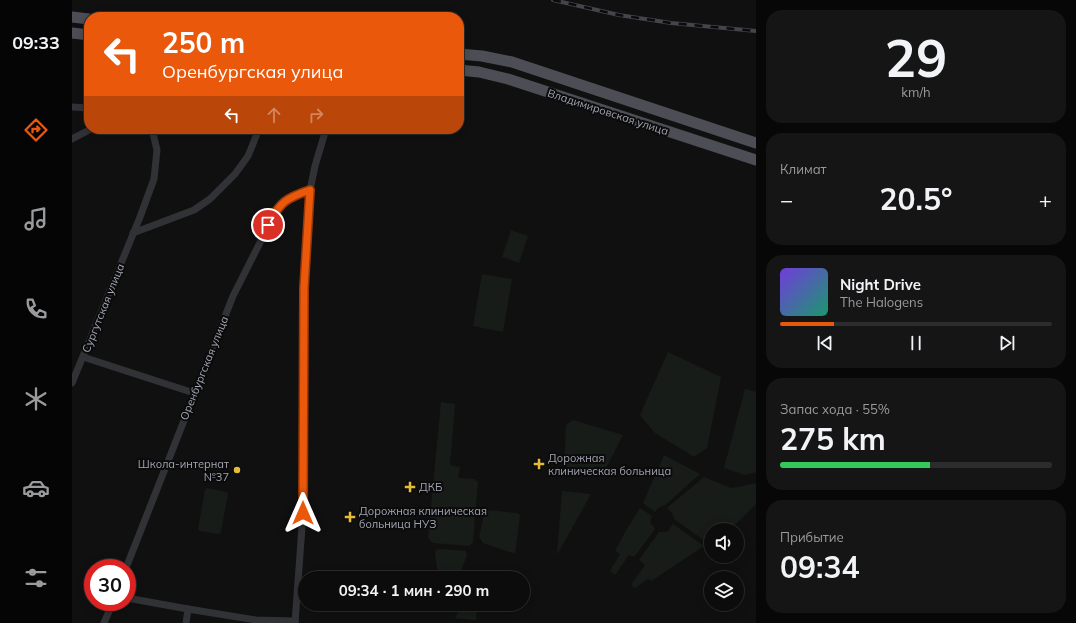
<!DOCTYPE html>
<html lang="ru">
<meta charset="utf-8">
<style>
body{margin:0;font-family:Mulish,sans-serif;background:#151516;color:#f1f3f6;height:100vh;display:flex;flex-direction:column;font-size:15px;white-space:nowrap}
*{box-sizing:border-box;margin:0}
p{font-size:13px;color:#9a9b9d}
.icon{flex:none;width:22px;height:22px;fill:none;stroke:currentColor;stroke-width:2;stroke-linecap:round;stroke-linejoin:round}
.map{position:relative;flex:1;overflow:hidden}
.side{display:flex;flex-direction:column;gap:10px;padding:10px;background:#070707;width:320px}
.side>*{flex:none}
.banner{position:absolute;left:12px;top:12px;width:380px;height:122px;border-radius:16px;box-shadow:0 2px 10px #0003,0 0 0 1px #2c2c2e;background:#ea580c;color:#fff;overflow:hidden}
.controls{position:absolute;left:632px;top:523px;display:grid;gap:8px}
.controls a{display:grid;place-items:center;width:40px;height:40px;border-radius:50%;background:#0c0c0d;box-shadow:0 2px 10px #0003,0 0 0 1px #2c2c2e;font-size:20px}
.speed{position:absolute;left:12px;top:559px;display:flex;gap:8px;font-size:20px;font-weight:700;text-align:center}
.speed>*{display:grid;place-content:center;width:52px;height:52px;border-radius:50%;background:#0c0c0d;box-shadow:0 2px 10px #0003,0 0 0 1px #2c2c2e;line-height:1}
.speed .limit{border:6px solid #d22;background:#fff;color:#111}
.pin{position:absolute;display:grid;place-items:center;width:34px;height:34px;color:#fff;margin:-17px;border:2px solid #fff;border-radius:50%;box-shadow:0 1px 4px #0007}
.me{position:absolute;width:44px;margin:-22px;rotate:0deg;stroke-linejoin:round;filter:drop-shadow(0 0 3px #0008)}
.turn{display:flex;align-items:center;gap:14px;height:84px;padding:0 12px;font-size:18px}
.turn .icon{width:52px;height:52px;stroke-width:2.5}
.turn b{display:block;font-size:28px;line-height:34px}
.lanes{display:flex;align-items:center;height:38px;padding:0 12px;background:#0003;justify-content:center;gap:20px;direction:ltr}
.lanes .off{opacity:.35}
.big{font-size:30px;font-weight:700;line-height:1.1}
.side .widget{flex:1;display:flex;flex-direction:column;justify-content:center;gap:6px;min-width:0;padding:0 14px;border-radius:16px;background:#151516}
.side .dial{align-items:center;gap:0}
.dial b{font-size:52px;line-height:1}
.song{display:flex;align-items:center;gap:12px}
.cover{width:48px;height:48px;border-radius:6px;background:linear-gradient(135deg,hsl(260 70% 55%),hsl(160 70% 35%))}
.played{height:4px;border-radius:2px;background:linear-gradient(90deg,#ea580c 20%,#2c2c2e 20%)}
.keys{display:flex;justify-content:space-around;direction:ltr}
.heat{display:flex;justify-content:space-between;align-items:center;font-size:22px;direction:ltr}
.charge{height:6px;border-radius:3px;background:linear-gradient(90deg,#34c759 55%,#2c2c2e 0)}
.trip{position:absolute;left:226px;top:571px;width:232px;height:40px;border-radius:20px;background:#0c0c0d;box-shadow:0 2px 10px #0003,0 0 0 1px #2c2c2e;font-weight:700;line-height:40px;text-align:center}
main{display:flex;flex:1;min-height:0}
.tab-bar{display:flex;flex-direction:column;width:72px;justify-content:space-around;align-items:center;background:#050505;color:#9a9b9d}
.tab-bar .icon{width:28px;height:28px}
.tab-bar .on{color:#ea580c}
.tab-bar b{font-size:18px;color:#f1f3f6}
.map>svg:first-child{display:block}
</style>
<main>
<nav class="tab-bar">
<b>09:33</b>
<svg class="icon on" aria-label="directions" viewBox="0 0 24 24"><path d="M12 3l9 9-9 9-9-9zM9 14v-3h6M13 9l2 2-2 2"/></svg>
<svg class="icon" aria-label="music" viewBox="0 0 24 24"><path d="M9 18V5l10-2v13"/><circle cx="6" cy="18" r="3"/><circle cx="16" cy="16" r="3"/></svg>
<svg class="icon" aria-label="phone" viewBox="0 0 24 24"><path d="M5 4h4l2 5-3 2q2 4 5 5l2-3 5 2v4C11 20 4 13 5 4z"/></svg>
<svg class="icon" aria-label="climate" viewBox="0 0 24 24"><path d="M12 3v18M4 7l16 10M4 17L20 7"/></svg>
<svg class="icon" aria-label="car" viewBox="0 0 24 24"><path d="M5 17H2v-5l4-1 3-4h7l3 4 3 1v5h-3M9 17h6M6 11h13"/><circle cx="7" cy="17" r="2"/><circle cx="17" cy="17" r="2"/></svg>
<svg class="icon" aria-label="filters" viewBox="0 0 24 24"><path d="M4 7h16M4 17h16"/><circle cx="9" cy="7" r="2"/><circle cx="15" cy="17" r="2"/></svg>
</nav>
<div class="map">
<svg width="684" height="623" viewBox="0 0 684 623">
<rect width="100%" height="100%" fill="#101011"/>
<g fill="#171c18">
<polygon points="439,230 456,236 447,263 430,257"/>
<polygon points="410,274 440,279 431,332 401,326"/>
<polygon points="596,352 649,377 635,448 622,457 583,433 568,415"/>
<polygon points="673,389 684,392 684,472 673,475 652,468"/>
<polygon points="369,402 383,404 378,465 388,467 386,478 402,479 406,482 401,542 397,546 361,543 356,538"/>
<polygon points="501,420 551,435 531,474 492,467 494,425"/>
<polygon points="592,455 628,474 593,505 586,508 583,512 571,503"/>
<polygon points="632,477 659,488 667,487 684,483 684,504 666,522 655,530 639,530 639,541 636,543 602,519 600,513 595,508"/>
<polygon points="135,488 154,492 156,494 149,532 147,534 128,531 126,529 133,490"/>
<polygon points="490,491 519,494 485,555"/>
<polygon points="568,508 580,516 578,522 583,529 562,557 557,555 543,575 538,571 548,554 543,551 552,534"/>
<polygon points="413,510 445,513 448,515 443,554 411,543 407,537"/>
<polygon points="601,524 632,546 579,581 576,579 563,588 559,585 573,565 567,560 587,532 595,532"/>
<polygon points="366,549 394,551 395,556 386,578 366,578 363,552"/>
<polygon points="389,605 405,607 404,620 383,618"/>
</g>
<g fill="none" stroke-linecap="round" stroke-linejoin="round">
<g stroke="#313236" stroke-width="7">
<polyline points="0,107 17,108"/>
<polyline points="0,139 19,129"/>
<polyline points="61,233 122,210 138,199 163,174 176,156 187,129"/>
<polyline points="11,357 122,393"/>
<polyline points="0,383 68,217 82,179 85,150 80,129"/>
<path d="M54,568L161,296L204,211C214,198 223,195 238,190"/>
<polyline points="55,598 116,609 184,620 223,621"/>
<polyline points="32,623 41,602"/>
<polyline points="114,623 116,609"/>
<polyline points="223,623 231,513 232,288 238,190 243,166 254,129"/>
</g>
<g stroke="#4d4e55" stroke-width="11">
<polyline points="0,17 17,19"/>
<polyline points="0,33 17,35"/>
<polyline points="387,54 410,56 440,62 684,143"/>
<polyline points="387,70 407,72 436,79 684,160"/>
</g>
<defs>
<polyline id="rail" points="481,0 547,15 599,23 684,31"/>
</defs>
<use href="#rail" stroke="#44454b" stroke-width="4"/>
<use href="#rail" stroke="#0b0b0c" stroke-width="2.5" stroke-dasharray="8" stroke-linecap="butt"/>
</g>
<g fill="none" stroke-linecap="round" stroke-linejoin="round">
<defs>
<path id="route" d="M196,225C208,202 214,198 238,190L232,288L231,513"/>
</defs>
<use href="#route" stroke="#983908" stroke-width="10"/>
<use href="#route" stroke="#ea580c" stroke-width="7"/>
</g>
<g fill="#e5bc35" stroke="#0b0b0c" stroke-width="1.5">
<path d="M465 458h4v4h4v4h-4v4h-4v-4h-4v-4h4z"/>
<circle cx="165" cy="470" r="4"/>
<path d="M336 481h4v4h4v4h-4v4h-4v-4h-4v-4h4z"/>
<path d="M276 511h4v4h4v4h-4v4h-4v-4h-4v-4h4z"/>
</g>
<g text-anchor="middle" stroke-width="4" stroke-linejoin="round" paint-order="stroke">
<g font-size="11" fill="#a2a5b1" stroke="#0b0b0c">
<text transform="translate(536 112) rotate(18)" y="4">Владимировская улица</text>
<text transform="translate(31 308) rotate(-68)" y="4">Сургутская улица</text>
<text transform="translate(132 368) rotate(-68)" y="4">Оренбургская улица</text>
</g>
<g font-size="11" fill="#a2a5b1" stroke="#0b0b0c" text-anchor="start">
<text x="476" y="462">Дорожная<tspan x="476" dy="13">клиническая больница</tspan></text>
<text x="157" y="468" text-anchor="end">Школа-интернат<tspan x="157" dy="13">№37</tspan></text>
<text x="347" y="491">ДКБ</text>
<text x="287" y="515">Дорожная клиническая<tspan x="287" dy="13">больница НУЗ</tspan></text>
</g>
</g>
</svg>
<div class="controls">
<a><svg class="icon" aria-label="sound" viewBox="0 0 24 24"><path d="M4 9h4l5-4v14l-5-4H4zM17 9q2 3 0 6"/></svg></a>
<a><svg class="icon" aria-label="layers" viewBox="0 0 24 24"><path d="M12 4l9 5-9 5-9-5zM3 14l9 5 9-5"/></svg></a>
</div>
<div class="speed"><div class="limit">30</div></div>
<div class="pin" style="left:196px;top:225px;background:#d93025"><svg class="icon" aria-label="arrive" viewBox="0 0 24 24"><path d="M6 21V4h12l-3 4 3 4H6"/></svg></div>
<svg class="me" style="left:231px;top:513px" viewBox="-20 -20 40 40"><path d="M0-17L14 15 0 8-14 15z" fill="#ea580c" stroke="#fff" stroke-width="4"/></svg>
<div class="trip">09:34 · 1 мин · 290 m</div>
<div class="banner">
<div class="turn"><svg class="icon" aria-label="left" viewBox="0 0 24 24"><path d="M17 20v-9H6M10 6l-5 5 5 5"/></svg><div><b>250 m</b>Оренбургская улица</div></div>
<div class="lanes"><svg class="icon" aria-label="left" viewBox="0 0 24 24"><path d="M17 20v-9H6M10 6l-5 5 5 5"/></svg><svg class="icon off" aria-label="ahead" viewBox="0 0 24 24"><path d="M12 20V5M6 11l6-6 6 6"/></svg><svg class="icon off" aria-label="right" viewBox="0 0 24 24"><path d="M7 20v-9h11M14 6l5 5-5 5"/></svg></div>
</div>
</div>
<section class="side">
<div class="widget dial"><b>29</b><p>km/h</p></div>
<div class="widget"><p>Климат</p>
<div class="heat"><a>−</a><b class="big">20.5°</b><a>+</a></div>
</div>
<div class="widget">
<div class="song"><i class="cover"></i><div><b>Night Drive</b><p>The Halogens</p></div></div>
<div class="played"></div>
<div class="keys"><svg class="icon" aria-label="previous" viewBox="0 0 24 24"><path d="M18 5L8 12l10 7zM5 5v14"/></svg><svg class="icon" aria-label="pause" viewBox="0 0 24 24"><path d="M8 5v14M16 5v14"/></svg><svg class="icon" aria-label="next" viewBox="0 0 24 24"><path d="M6 5l10 7-10 7zM19 5v14"/></svg></div>
</div>
<div class="widget"><p>Запас хода · 55%</p><b class="big">275 km</b><div class="charge"></div></div>
<div class="widget"><p>Прибытие</p><b class="big">09:34</b></div>
</section>
</main>
